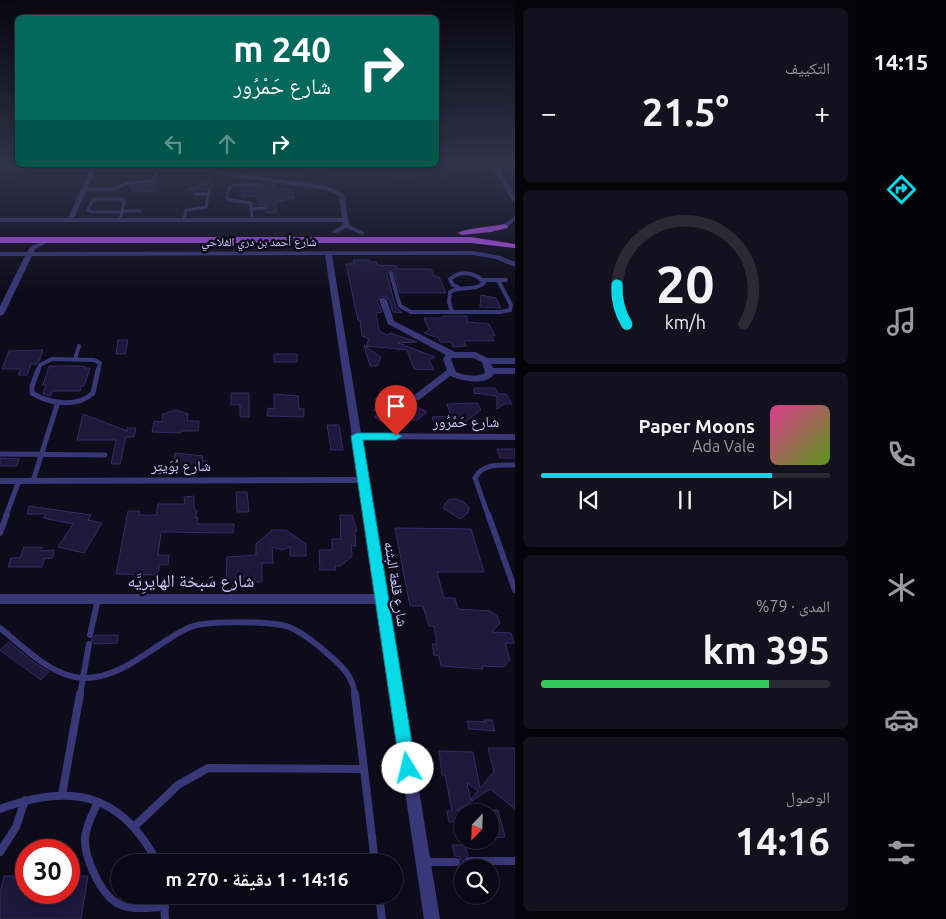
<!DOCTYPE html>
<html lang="ar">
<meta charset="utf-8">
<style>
body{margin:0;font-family:Ubuntu,"Noto Naskh Arabic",sans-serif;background:#13111d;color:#f1f3f6;direction:rtl;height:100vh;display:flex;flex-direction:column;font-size:19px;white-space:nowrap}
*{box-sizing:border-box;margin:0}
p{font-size:16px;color:#999aa0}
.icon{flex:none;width:28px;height:28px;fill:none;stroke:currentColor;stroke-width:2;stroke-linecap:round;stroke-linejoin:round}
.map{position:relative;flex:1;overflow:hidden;direction:ltr}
.drawer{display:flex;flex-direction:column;gap:8px;padding:8px;background:#06040b;width:341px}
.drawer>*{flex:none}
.top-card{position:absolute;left:15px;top:15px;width:424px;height:152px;border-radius:8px;box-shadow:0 2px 12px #0003,0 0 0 1px #2a2934;direction:rtl;background:#00695c;color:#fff;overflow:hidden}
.needle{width:32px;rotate:203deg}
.tools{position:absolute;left:454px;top:804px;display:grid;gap:10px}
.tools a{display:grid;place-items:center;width:45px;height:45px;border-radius:50%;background:#0a0814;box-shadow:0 2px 12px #0003,0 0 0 1px #2a2934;font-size:25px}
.speed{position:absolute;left:15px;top:839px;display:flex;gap:10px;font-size:25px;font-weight:700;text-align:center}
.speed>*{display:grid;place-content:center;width:65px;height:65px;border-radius:50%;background:#0a0814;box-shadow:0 2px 12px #0003,0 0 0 1px #2a2934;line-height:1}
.speed .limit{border:8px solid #d22;background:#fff;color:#111}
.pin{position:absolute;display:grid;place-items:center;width:42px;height:42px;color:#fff;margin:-51px -21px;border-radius:50% 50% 50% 0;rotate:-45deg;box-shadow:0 0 5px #0007}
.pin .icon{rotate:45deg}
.me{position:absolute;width:55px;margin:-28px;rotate:351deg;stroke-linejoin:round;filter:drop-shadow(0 0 4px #0008)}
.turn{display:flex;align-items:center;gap:18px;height:105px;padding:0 25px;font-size:22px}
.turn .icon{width:65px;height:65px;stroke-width:2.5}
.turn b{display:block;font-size:35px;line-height:42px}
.lanes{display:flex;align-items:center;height:48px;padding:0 25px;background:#0003;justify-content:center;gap:25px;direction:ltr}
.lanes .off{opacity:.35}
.big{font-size:38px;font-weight:700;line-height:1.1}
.drawer .card{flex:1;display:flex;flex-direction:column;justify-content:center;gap:8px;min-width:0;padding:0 18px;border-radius:8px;background:#13111d}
.drawer .dial{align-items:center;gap:0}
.dial svg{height:130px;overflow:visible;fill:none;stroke:#2a2934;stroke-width:7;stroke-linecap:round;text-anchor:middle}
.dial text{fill:#f1f3f6;stroke:none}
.song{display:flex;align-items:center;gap:15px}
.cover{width:60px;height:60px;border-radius:8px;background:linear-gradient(135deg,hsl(330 70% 55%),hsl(90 70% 35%))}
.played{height:5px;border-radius:2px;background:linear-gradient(90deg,#07d9e9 80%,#2a2934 80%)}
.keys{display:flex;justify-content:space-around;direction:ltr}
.heat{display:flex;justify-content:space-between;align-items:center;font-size:28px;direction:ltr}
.charge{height:8px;border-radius:4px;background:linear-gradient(90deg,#34c759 79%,#2a2934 0)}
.trip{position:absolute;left:111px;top:854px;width:292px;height:50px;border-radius:25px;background:#0a0814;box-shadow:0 2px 12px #0003,0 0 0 1px #2a2934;font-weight:700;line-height:50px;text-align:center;direction:rtl}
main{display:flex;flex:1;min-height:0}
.menu{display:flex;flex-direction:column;width:90px;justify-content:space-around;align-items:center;background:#040308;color:#999aa0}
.menu .icon{width:35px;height:35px}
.menu .on{color:#07d9e9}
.menu b{font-size:22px;color:#f1f3f6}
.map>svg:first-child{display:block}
</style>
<main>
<nav class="menu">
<b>14:15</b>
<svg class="icon on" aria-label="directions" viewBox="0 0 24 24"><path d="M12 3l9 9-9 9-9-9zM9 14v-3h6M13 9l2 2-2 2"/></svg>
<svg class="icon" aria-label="music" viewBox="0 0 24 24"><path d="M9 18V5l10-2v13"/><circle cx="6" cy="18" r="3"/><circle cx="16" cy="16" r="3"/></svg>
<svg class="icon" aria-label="phone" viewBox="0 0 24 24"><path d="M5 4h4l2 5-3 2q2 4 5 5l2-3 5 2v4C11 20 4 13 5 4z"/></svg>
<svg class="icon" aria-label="climate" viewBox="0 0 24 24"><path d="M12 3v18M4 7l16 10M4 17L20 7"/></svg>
<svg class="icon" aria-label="car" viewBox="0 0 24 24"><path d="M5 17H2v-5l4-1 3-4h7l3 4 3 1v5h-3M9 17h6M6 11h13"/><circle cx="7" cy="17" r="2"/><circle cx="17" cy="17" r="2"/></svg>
<svg class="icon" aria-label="filters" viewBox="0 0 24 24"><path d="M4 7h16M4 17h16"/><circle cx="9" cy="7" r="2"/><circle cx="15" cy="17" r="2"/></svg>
</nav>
<section class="drawer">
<div class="card"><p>التكييف</p>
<div class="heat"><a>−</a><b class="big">21.5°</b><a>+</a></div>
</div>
<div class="card dial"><svg viewBox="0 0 100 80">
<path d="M14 69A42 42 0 1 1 86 69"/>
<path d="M14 69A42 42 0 0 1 8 45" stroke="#07d9e9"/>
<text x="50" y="56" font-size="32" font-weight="700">20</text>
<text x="50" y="72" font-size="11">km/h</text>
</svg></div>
<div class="card">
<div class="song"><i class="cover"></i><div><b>Paper Moons</b><p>Ada Vale</p></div></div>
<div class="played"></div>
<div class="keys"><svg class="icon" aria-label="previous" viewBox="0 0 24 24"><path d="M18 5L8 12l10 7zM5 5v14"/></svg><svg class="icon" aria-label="pause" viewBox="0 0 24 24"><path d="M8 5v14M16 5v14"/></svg><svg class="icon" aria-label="next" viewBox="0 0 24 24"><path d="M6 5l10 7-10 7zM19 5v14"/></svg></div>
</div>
<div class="card"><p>المدى · 79%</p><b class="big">395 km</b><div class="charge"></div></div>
<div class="card"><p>الوصول</p><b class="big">14:16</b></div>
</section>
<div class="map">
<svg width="515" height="919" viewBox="0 0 515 919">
<rect width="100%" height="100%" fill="#0e0b1b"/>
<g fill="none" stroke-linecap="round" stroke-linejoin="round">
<polyline stroke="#091b36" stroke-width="2" points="265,165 515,187"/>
</g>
<g fill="#1e183b" stroke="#352b67">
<polygon points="213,178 211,190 187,190"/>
<polygon points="157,179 156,191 132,191 131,186 153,184"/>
<polygon points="265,183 274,184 274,188 292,189 294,198 285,199 285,201 276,201 276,213 265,213 268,209 268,206 258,204 258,196 242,196 242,188 262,188 265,186"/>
<polygon points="353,260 369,260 370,262 376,262 377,265 396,266 397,269 431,269 435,277 439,277 446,293 400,293 394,273 390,271 387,275 396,307 402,313 393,312 389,299 380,296 377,301 382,312 376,313 379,331 387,335 390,333 417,342 398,343 435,357 429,360 434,370 414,369 407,350 366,346 369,339 362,336 360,320 358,320 346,264 354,264"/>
<polygon points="481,295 496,298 501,308 480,307"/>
<polygon points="443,316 467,316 467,322 489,324 495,336 491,336 494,341 464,341 466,346 453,347 451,342 440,342 439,338 424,333 429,330 424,318 443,318"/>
<polygon points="118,340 128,340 125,354 116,354"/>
<polygon points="364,345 381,357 377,366 370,366"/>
<polygon points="43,350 39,361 36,364 31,364 27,375 18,375 21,369 2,369 9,351"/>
<rect x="274" y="354" width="23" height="8"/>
<polygon points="49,366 85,366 84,368 90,368 84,386 81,386 80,391 53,391 50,396 43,394 46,385 43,385"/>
<polygon points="474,388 495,388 498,394 506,394 512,404 504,404 497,409 497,396 474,393"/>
<polygon points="388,390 395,396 427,412 416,421 412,419 402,426 395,422 390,426 374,417 379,413 373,410 381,405 376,402 379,401 375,399"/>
<polygon points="231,393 249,393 249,417 240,417 240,405 231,405"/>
<polygon points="274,394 298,396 299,409 304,409 304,417 267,416 268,408 274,409"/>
<polygon points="477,403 481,410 462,424 435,425 432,417 451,416 447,404"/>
<polygon points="176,410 188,414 187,421 199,421 198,431 181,431 180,433 152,432 154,421 162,422 163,414"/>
<polygon points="83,414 127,431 127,428 136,428 134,437 126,437 120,464 111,464 116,440 77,440"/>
<polygon points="327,425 339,425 343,450 331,450"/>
<polygon points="497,449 515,449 515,458 500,458"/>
<polygon points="175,453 203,456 202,461 208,461 206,470 172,469"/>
<polygon points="0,458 19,459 17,466 0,466"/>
<polygon points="236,492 247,492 249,512 237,512"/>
<polygon points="194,496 194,508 197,511 195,518 198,517 197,524 234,524 233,533 161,532 158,555 169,555 168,565 159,565 159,571 154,575 116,574 128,511 140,511 139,515 156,515 158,504 185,504 184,497"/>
<polygon points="456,499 464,502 469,507 468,513 460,519 443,508 448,500"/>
<polygon points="29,506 91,515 88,520 102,523 84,553 58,547 73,524 43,518 46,514 27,514"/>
<polygon points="340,515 352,515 357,531 355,531 356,546 351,545 352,556 341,566 335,566 336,570 320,570 319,550 332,550 332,539 341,539"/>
<polygon points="395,528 471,529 484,572 437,572 444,598 455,598 458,609 490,611 497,616 500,623 492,632 511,633 514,643 505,643 510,660 504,667 482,666 483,669 441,666 439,656 434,655 432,644 437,644 434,626 429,626 423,606 410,606"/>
<polygon points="272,530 286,530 306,544 306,556 290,556 290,547 282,550 272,547 273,563 262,563 262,582 226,582 227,557 256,555 256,544"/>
<polygon points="24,547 42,547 41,551 54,550 53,558 44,559 42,567 8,567 11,558 20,558"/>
<polygon points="95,635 118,635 117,643 94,644 91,640"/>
<polygon points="9,642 35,663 49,672 41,680 0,650"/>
<polygon points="484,720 492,720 495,731 469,729 467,721 485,722"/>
<polygon points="488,748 515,748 515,809 490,789 472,801 471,799 478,791 467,783 471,802 457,810 462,810 462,821 449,822 447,811 452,811 445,775 442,775 439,751 473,752 480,788 494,772"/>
<polygon points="490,810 498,810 505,837 490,838"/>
<polygon points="452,845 465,845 468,856 463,861 470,868 457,868 462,862 459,857 455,856"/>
<polygon points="4,876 26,876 26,892 69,892 69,876 88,876 81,919 0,919 0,893"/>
</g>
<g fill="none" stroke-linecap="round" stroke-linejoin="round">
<g stroke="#383879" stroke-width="3">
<polyline points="84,189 114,189 128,183 152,181 158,170"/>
<polyline points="196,194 209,194"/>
<polygon points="94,199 122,199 124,202 122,212 93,212 87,210"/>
<polyline points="251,209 265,208"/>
<polyline points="123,211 140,211"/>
<polyline points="120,220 122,212"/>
<polyline points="184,220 186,210 206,207 209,192"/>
<polyline points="252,220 251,203 229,200 227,198 229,188 235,185 262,185"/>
</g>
<g stroke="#383879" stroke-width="4">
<polyline points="391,274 400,306 411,312 500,312 510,310 511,305 498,280"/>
<polyline points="483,280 506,280"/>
<path d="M452,312L449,302L450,292C462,285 474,292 484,283C476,272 461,270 450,279L453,285L458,287"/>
<polyline points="75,359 79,346"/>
<polyline points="38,371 40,365 52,359 94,360 100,363 98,371"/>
</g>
<g stroke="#383879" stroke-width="5">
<path d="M38,370L32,386V393C50,404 77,408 93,393L98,370"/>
<polyline points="0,454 105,455"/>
<polyline points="33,481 58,402"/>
<polyline points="6,515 19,481"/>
<path d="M488,515L475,478C483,463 500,465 515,465"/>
</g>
<g stroke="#383879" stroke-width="6">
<polyline points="488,514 515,590"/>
<polyline points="0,533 7,514"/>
<path d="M0,628C23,646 51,677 83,678C123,679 154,644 188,628C204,620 272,621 289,627C302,632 311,640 321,648C337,662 353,673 355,695"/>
<polyline points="90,635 98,599"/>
<polyline points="80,695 89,644"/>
</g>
<g stroke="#383879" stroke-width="8">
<polyline points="355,694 375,862"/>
<polyline points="62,795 80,694"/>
<path d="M98,802C93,813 86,825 85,838C84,857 101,896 119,904C133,911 150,907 165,907"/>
<path d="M0,809C70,783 121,792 157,862"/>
<polyline points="135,826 178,785 208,768 364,769"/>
<polyline points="0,852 16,827 25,800"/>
<polyline points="469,861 515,861"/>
<polyline points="425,862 456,862"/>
<polyline points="164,895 165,919"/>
<polyline points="379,895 382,919"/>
</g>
<g fill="#383879" fill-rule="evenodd">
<polygon points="490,164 515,166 515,170 498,167 515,195 515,202 512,200"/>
<path d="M0,168H203L327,186L344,194L349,225L365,233L362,235L346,228L336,233H332V231L343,225L342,222H0V218H68L89,172H0ZM95,172H203L326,190L339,196L342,218H74Z"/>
<polygon points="515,216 515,221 508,226 504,226 504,224"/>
<polygon points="49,238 51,239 51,241 35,249 34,252 473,251 500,256 515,262 515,267 496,259 473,255 332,255 361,433 515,434 515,440 362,439 440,919 424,919 377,604 0,604 0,594 375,594 359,483 0,484 0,478 358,477 325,255 32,256 4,314 0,316 0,306 25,256 0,256 0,252 27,252 30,247"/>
<path d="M380,298H383L387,300L394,321L455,352H475L488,358H515V364H491L493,368H515V374H494C486,386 462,381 450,376L419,400H413L411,398L413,396L447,370L443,359L446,355L388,324L379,300ZM453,358H473L482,362L485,373C476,377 465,376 456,372L451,359Z"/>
</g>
<g fill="#b651fa" fill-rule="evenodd">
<path d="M504,224L508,226L507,228L491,232L462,235L458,233C465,228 493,227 504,224Z"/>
<polygon points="0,237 471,237 515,244 515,248 471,243 0,243"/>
</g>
</g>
<linearGradient id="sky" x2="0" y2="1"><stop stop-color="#08060f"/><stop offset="0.56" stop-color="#30344a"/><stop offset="1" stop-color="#30344a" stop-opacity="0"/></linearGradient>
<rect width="515" height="292" fill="url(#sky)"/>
<polygon fill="#07d9e9" stroke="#058d97" points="357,433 396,433 402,436 396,440 363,440 416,768 414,773 408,776 402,773 400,768 351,436"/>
<g text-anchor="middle" stroke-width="5" stroke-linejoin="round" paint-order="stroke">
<g font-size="12" fill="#ccc7fd" stroke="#0e0b1b">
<text x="259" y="246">شارع أحمد بن دري الفلاحي</text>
</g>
<g font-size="15" fill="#ccc7fd" stroke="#0e0b1b">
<text x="466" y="427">شارع حَمْرُور</text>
<text x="181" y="471">شارع بُوَيتِر</text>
<text transform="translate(396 584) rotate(81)" y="5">شارع قلعة البثنه</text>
</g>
<g font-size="18" fill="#ccc7fd" stroke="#0e0b1b">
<text x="191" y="587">شارع سَبخة الهايرِيَّه</text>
</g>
</g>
</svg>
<div class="tools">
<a><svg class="needle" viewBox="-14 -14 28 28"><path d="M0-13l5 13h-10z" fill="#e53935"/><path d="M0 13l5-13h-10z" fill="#999aa0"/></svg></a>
<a><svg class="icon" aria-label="search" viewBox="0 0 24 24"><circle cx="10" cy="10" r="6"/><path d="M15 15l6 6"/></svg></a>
</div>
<div class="speed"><div class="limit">30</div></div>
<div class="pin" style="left:396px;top:436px;background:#d93025"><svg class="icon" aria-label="arrive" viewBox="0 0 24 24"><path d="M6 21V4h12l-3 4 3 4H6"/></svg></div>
<svg class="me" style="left:408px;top:768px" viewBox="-20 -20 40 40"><circle r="19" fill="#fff"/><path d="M0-13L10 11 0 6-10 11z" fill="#07d9e9"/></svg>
<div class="trip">14:16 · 1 دقيقة · 270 m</div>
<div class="top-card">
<div class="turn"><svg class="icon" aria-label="right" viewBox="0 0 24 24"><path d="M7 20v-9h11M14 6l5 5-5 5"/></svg><div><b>240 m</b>شارع حَمْرُور</div></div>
<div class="lanes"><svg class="icon off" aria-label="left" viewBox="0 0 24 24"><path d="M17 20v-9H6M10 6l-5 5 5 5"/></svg><svg class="icon off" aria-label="ahead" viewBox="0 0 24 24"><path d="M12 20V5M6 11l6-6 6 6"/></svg><svg class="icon" aria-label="right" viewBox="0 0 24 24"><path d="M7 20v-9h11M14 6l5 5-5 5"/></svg></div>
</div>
</div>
</main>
